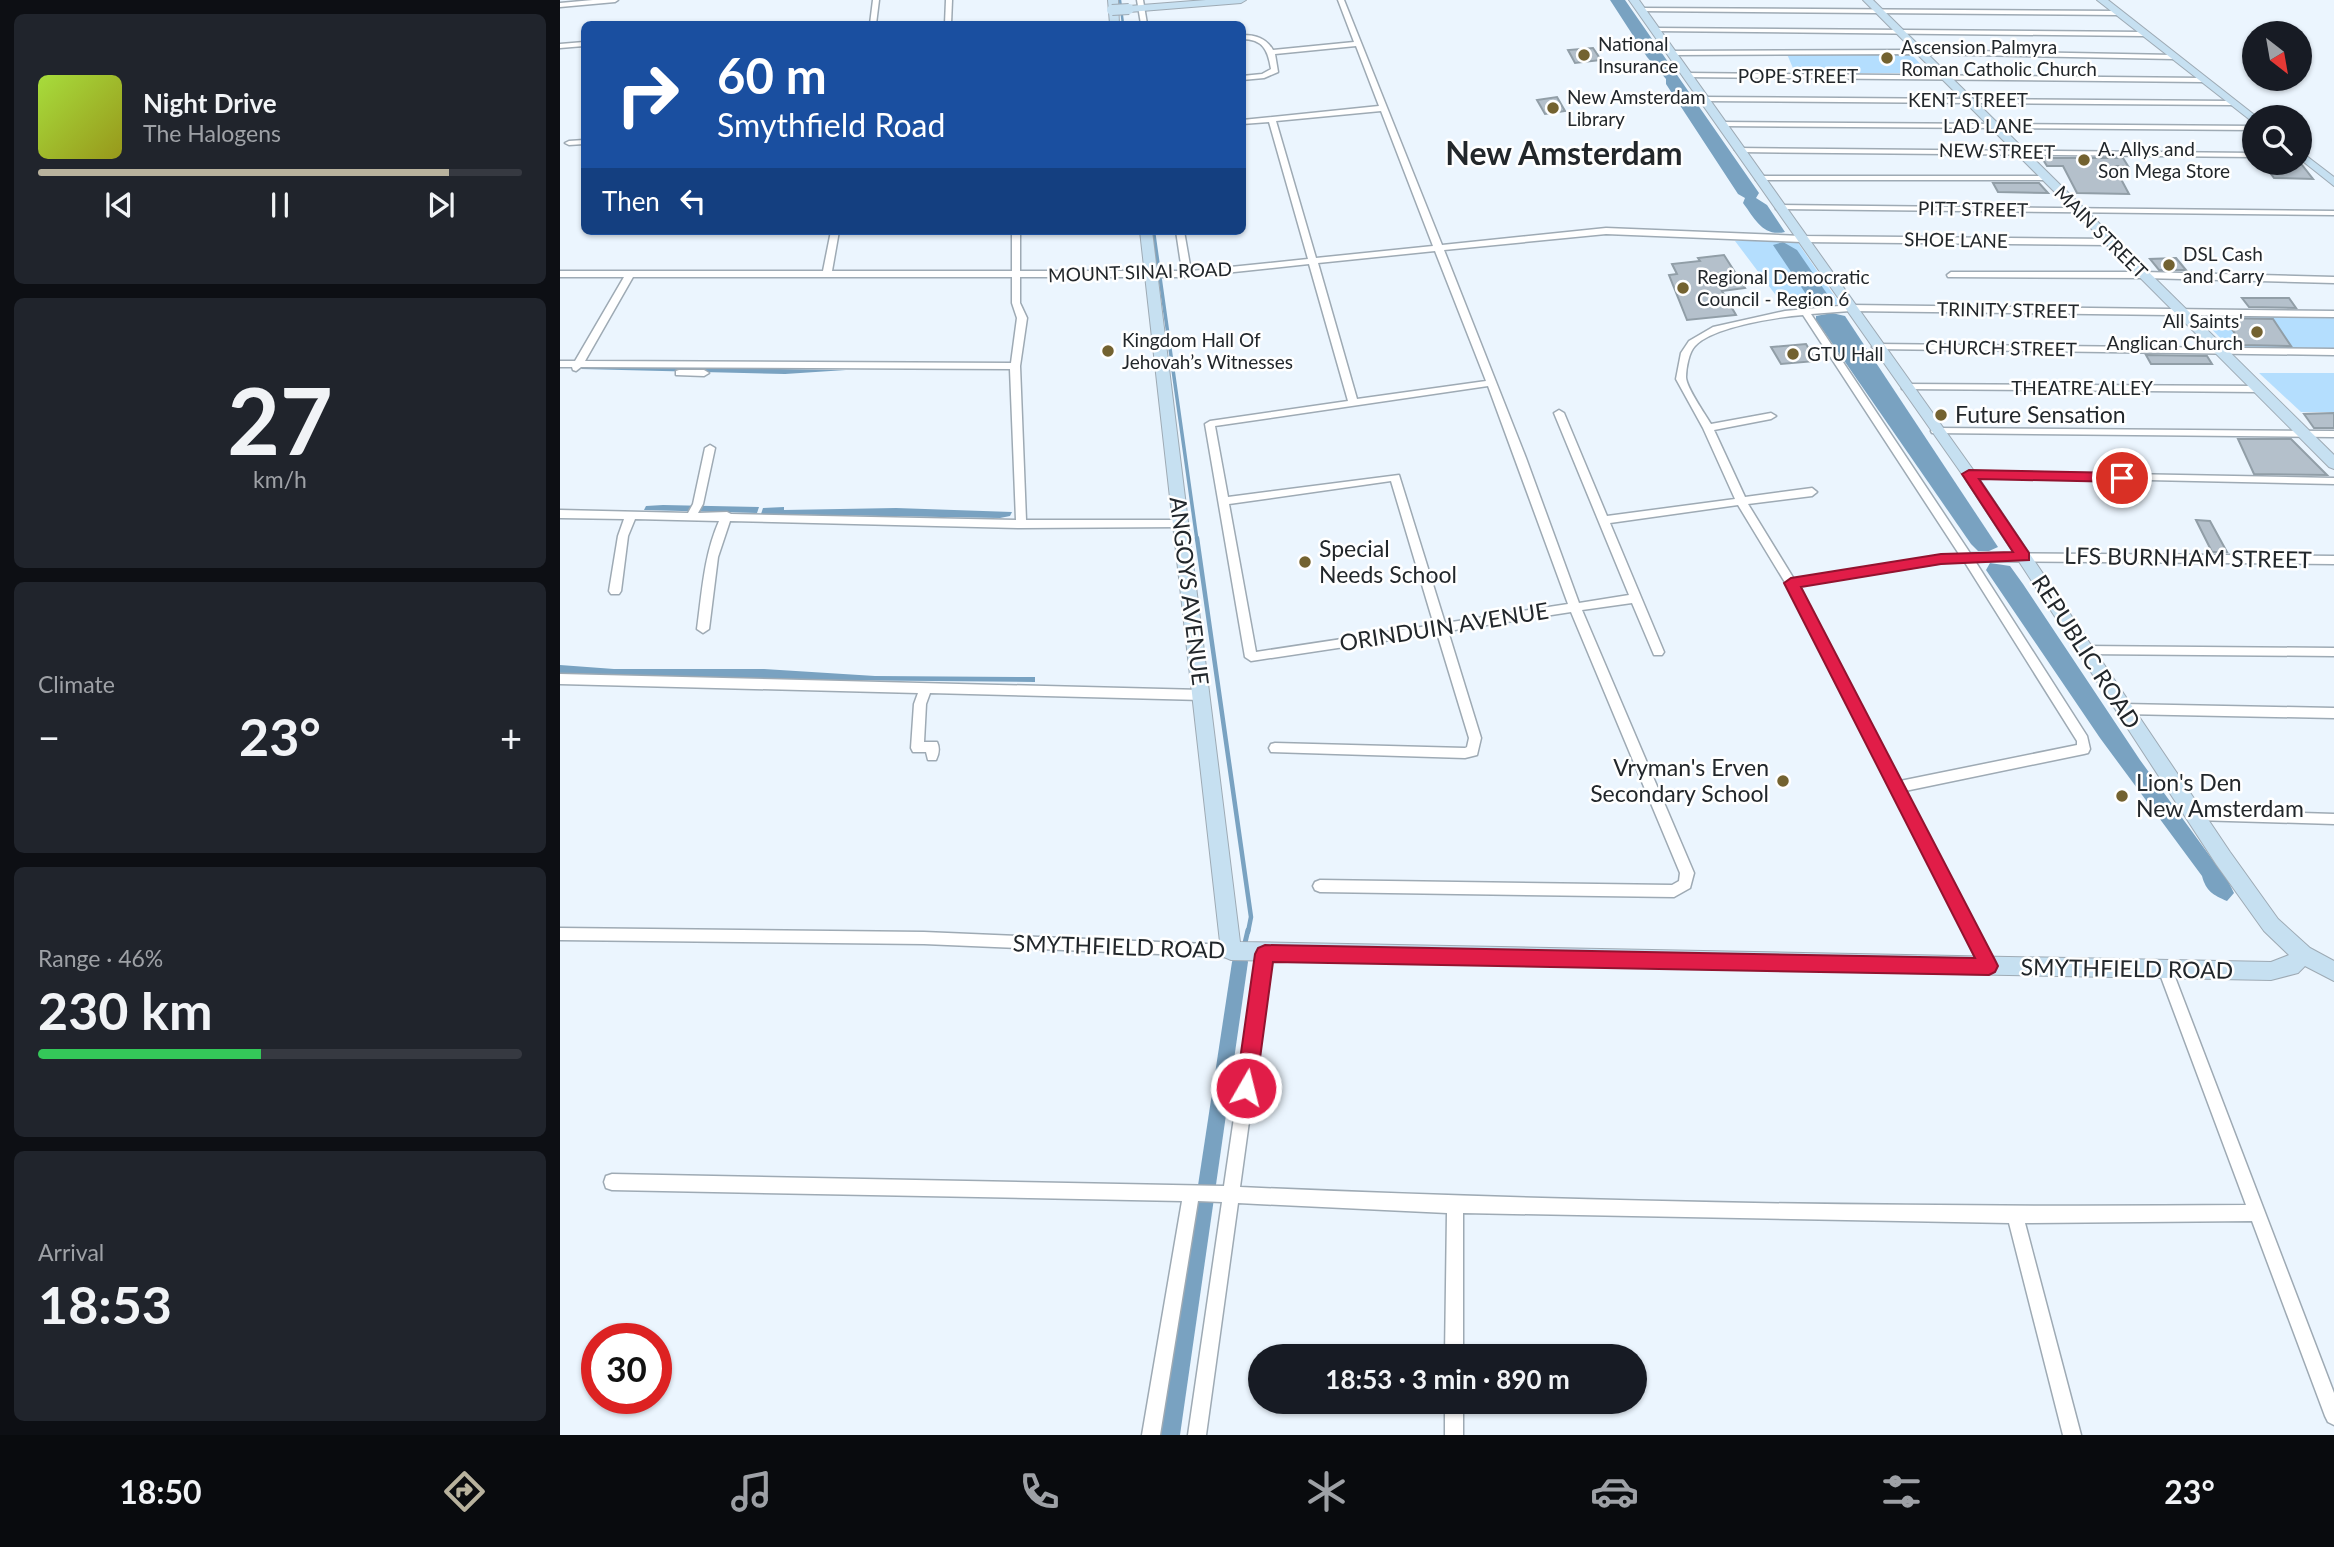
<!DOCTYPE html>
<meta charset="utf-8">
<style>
body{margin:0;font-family:Lato,sans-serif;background:#20242c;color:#f1f3f6;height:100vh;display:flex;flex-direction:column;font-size:26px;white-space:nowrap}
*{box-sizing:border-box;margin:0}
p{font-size:23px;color:#9ea1a6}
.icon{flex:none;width:38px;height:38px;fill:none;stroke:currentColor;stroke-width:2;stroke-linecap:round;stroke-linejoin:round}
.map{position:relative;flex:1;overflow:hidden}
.drawer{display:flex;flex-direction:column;gap:14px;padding:14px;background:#0d0f14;width:560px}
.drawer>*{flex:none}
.banner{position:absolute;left:21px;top:21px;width:665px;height:214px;border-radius:10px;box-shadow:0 2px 5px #0004;background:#1a4fa0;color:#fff;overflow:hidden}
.needle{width:46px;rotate:149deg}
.tools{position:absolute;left:1682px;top:21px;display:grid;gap:14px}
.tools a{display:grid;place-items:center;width:70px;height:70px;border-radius:50%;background:#171b24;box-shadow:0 2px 5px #0004;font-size:35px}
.speed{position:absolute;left:21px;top:1323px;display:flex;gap:14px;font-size:35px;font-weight:700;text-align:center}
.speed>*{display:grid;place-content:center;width:91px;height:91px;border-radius:50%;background:#171b24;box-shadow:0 2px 5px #0004;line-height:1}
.speed .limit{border:10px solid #d22;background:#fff;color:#111}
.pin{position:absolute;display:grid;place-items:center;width:60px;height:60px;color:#fff;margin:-30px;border:4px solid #fff;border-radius:50%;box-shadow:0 2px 7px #0007}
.me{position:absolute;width:77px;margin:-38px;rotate:8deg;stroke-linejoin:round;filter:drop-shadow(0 0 5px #0008)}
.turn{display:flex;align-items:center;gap:24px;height:147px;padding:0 21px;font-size:32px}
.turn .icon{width:91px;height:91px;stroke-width:2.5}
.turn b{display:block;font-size:49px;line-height:60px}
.then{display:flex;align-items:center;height:66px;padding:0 21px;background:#0003;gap:14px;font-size:26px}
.big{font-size:52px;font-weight:700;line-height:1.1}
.drawer .card{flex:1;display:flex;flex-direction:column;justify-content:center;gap:10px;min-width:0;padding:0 24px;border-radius:10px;background:#20242c}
.drawer .dial{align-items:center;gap:0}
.dial b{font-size:91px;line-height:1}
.song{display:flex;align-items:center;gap:21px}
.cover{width:84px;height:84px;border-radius:10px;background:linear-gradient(135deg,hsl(80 70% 55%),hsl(60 70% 35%))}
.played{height:7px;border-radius:4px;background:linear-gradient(90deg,#b8b29d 85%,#363941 85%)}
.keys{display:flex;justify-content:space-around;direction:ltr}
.heat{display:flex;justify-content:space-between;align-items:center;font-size:38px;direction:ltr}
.charge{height:10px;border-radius:5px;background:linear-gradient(90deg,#34c759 46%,#363941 0)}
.trip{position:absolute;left:688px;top:1344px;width:399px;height:70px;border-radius:35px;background:#171b24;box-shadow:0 2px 5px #0004;font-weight:700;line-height:70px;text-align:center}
.dock{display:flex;height:112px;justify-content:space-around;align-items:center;background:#090b0e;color:#9ea1a6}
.dock .icon{width:49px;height:49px}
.dock .current{color:#b8b29d}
.dock b{font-size:32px;color:#f1f3f6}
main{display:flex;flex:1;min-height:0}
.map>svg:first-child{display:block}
</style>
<main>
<section class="drawer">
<div class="card">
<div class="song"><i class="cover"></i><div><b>Night Drive</b><p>The Halogens</p></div></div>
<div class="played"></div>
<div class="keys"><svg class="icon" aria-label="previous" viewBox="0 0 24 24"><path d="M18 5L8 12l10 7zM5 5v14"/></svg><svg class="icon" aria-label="pause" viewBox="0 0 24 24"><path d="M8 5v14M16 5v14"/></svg><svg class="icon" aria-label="next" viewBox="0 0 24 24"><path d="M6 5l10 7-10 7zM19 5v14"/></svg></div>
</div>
<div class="card dial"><b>27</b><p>km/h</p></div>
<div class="card"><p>Climate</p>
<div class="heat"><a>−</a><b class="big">23°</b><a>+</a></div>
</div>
<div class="card"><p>Range · 46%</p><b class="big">230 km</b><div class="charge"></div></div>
<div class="card"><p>Arrival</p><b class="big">18:53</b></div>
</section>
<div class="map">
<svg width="1774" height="1435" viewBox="0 0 1774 1435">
<rect width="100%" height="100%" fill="#ebf5fe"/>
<g fill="#b4defe" fill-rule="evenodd">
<polygon points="1227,54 1351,54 1369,73 1235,73"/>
<polygon points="1236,240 1280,304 1246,308 1240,301 1221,302 1175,241"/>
<path d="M1638,315L1774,318V349L1670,348ZM1664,317L1712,318L1731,346H1682Z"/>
<polygon points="1699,373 1774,373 1774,412 1741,412"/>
</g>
<g fill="#79a2c1">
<path d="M1050,0H1065L1199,193L1196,198L1207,205L1225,232C1203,237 1195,219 1183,203L1185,198L1178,194L1106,84V79L1087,57Z"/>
<polygon points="1223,242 1237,250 1272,301 1262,305 1252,303 1213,245"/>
<polygon points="1272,313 1285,316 1438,547 1429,551 1418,551 1411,544 1256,320 1256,316"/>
<polygon points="24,366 286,370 225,374 21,369"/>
<polygon points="103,505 199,507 197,513 84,510 86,506"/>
<polygon points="224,507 224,510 336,508 452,512 450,516 440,518 201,514 203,508"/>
<path d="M1430,563L1450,566L1463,584L1580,760L1668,881L1674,893L1667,901C1653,895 1646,891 1642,876L1540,738L1426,570Z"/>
<polygon points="0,665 54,669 204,669 315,676 475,677 475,682 157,679 0,673"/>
</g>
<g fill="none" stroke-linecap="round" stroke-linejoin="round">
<g stroke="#79a2c1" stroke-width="2.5">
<polyline points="560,0 563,24"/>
<polyline points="593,231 594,237"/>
</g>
<polyline stroke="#79a2c1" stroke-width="3.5" points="594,235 637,540"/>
<polyline stroke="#79a2c1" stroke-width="4.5" points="637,538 691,917 688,932"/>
<polyline stroke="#79a2c1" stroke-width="5" points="684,947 688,930"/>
<polygon fill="#79a2c1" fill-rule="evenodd" points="680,955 686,957 688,962 620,1435 600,1435 672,962 674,957"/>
</g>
<g fill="#b4c0cb" stroke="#919ea7" stroke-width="2">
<polygon points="1033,48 1041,60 1015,63 1008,50"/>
<polygon points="997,97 1005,111 985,114 977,100"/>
<polygon points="1482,158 1563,158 1568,166 1554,166 1569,194 1517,193 1503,166 1487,166"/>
<polygon points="1703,163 1742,165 1753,179 1714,178"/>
<polygon points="1433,183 1479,183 1488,193 1438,192"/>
<polygon points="1164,255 1185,288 1162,291 1176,315 1127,320 1109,275 1117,274 1112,264 1140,261 1138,258"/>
<polygon points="1616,258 1626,270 1599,270 1590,259"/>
<polygon points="1682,298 1729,298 1736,308 1689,307"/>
<polygon points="1665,318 1713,319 1731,346 1682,345"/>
<polygon points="1246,344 1256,361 1221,364 1211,347"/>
<polygon points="1586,355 1647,356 1652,364 1591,364"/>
<polygon points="1774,413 1774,428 1754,428 1744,414"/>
<polygon points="1678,439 1731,439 1767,475 1694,474"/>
<polygon points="1636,520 1650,521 1667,552 1652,552"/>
</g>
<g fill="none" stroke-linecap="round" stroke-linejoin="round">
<defs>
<g id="street">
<polygon points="33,0 58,0 55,2 0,7 0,3"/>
<polygon points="313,0 319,0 316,24 310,24"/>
<polygon points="386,0 392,0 391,24 385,24"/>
<polygon points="577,0 583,0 587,24 581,24"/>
<path d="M778,0H784L882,245L1046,228L1242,236L1550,239L1554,242L1550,245L1242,242L1046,234L884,250L966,458L1019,603L1069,595L994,413L999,410L1004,413L1047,516L1175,499L1143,428L1116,379L1121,353L1129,341L1153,327L1225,311L1290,305L1774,311V317L1290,311L1251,314L1410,553L1774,556V564L1415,561L1527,736L1530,749L1528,753L1524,754L1345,791L1434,961L1436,966L1434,971L1429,973L1424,971L1226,584L1178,505L1050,523L1104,652L1102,655H1094L1072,603L1022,610L1134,873L1130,888L1114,897L760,892L755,890L753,886L755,882L760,880L1112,885L1119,881L1120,873L1011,612L888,631L921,738L917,755L905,758L711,752L709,748L711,744L715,743L905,748L907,747L909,738L877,633L691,661L685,657L645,424L650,421L788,401L749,264L627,277H460V303L467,318L460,366L466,520H620L625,524L624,527L461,528L170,521L158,557L149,629L143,633L137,629C142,592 144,555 159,521L75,519L68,536L61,591L59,594H51L49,591L58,536L64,519L0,518V510L128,513L133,504L145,448L150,445L155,448L143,504L138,513L167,512L171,514L456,520L450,369L21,367L16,371L13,370L12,367H0V361H15L64,277H0V271H263L271,231H279L272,271H452V231H460V271H622L616,231H624L631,271L748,259L709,122L682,124V120L819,106L796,46L715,54L718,72L704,78L682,80V76L702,74L711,69C708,50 703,39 682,39V35C696,35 706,38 713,50L794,42ZM821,111L873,246L756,258L716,121ZM875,251L926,381L797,399L758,263ZM73,277H452V303L457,318L451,363L25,361ZM1243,315L1399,554L1234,579L1188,504L1252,496L1257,492L1252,488L1185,497L1154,430L1211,419L1216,416L1211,413L1151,424C1145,414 1126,387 1126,377C1126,368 1129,352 1135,346C1152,327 1217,317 1243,315ZM928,386L1008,604L885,623L839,475L668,497L655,426ZM831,481L874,625L696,652L669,504ZM1404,561L1517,741V745L1340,781L1238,586L1381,563Z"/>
<polygon points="1081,8 1559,11 1562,13 1559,15 1079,11 1079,9"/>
<polygon points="1096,28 1583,32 1586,34 1583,36 1094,31 1093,30"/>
<polygon points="24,42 24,46 0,48 0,44"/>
<polygon points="1360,50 1614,55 1617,57 1614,59 1360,54 1111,55 1108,53 1111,51"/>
<polygon points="1127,73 1643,78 1647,80 1643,82 1124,77 1124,73"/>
<polygon points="1141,97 1672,101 1676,103 1672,105 1144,101 1141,101"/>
<polygon points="1159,122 1694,126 1694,130 1162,126 1159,126"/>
<polygon points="24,140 24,144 9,145 5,143 9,141"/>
<polygon points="1176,148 1694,153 1694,157 1179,152 1175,150"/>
<polygon points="1196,176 1487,176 1491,178 1487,180 1196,180"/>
<polygon points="1216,205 1774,211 1774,215 1219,209 1216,209"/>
<polygon points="1391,272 1584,272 1774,277 1774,283 1584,278 1388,277 1387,275"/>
<polygon points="1317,344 1774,349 1774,355 1314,349 1312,347"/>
<polygon points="119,370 144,370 149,373 144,376 116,375 116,371"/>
<polygon points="1345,384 1698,386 1703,389 1698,392 1342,389 1342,385"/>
<polygon points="1376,428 1774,431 1774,437 1372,433 1371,431"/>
<polygon points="1409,471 1774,478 1774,484 1405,476 1405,472"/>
<polygon points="1524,646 1774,648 1774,656 1524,654 1518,650"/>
<path d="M0,674L642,690L646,692L648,695L646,698L642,700L370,693L366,704L364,742H377C380,748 379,754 376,760H368L366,752H353L351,748L354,704L358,693L0,684Z"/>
<polygon points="1563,704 1774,708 1774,718 1563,714 1559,712 1557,709 1559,706"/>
<polygon points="1635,810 1774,814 1774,824 1635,820 1630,819 1628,815 1630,811"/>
<polygon points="0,928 364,932 671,945 676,946 678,951 676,956 671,957 364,944 0,940"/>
<path d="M705,948L710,949L712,954L680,1187C1015,1202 1351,1208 1686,1205L1598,969L1600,964L1605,962L1610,964L1774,1393V1425L1768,1422L1765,1416L1692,1221L1465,1223L1521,1435H1503L1449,1223L903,1213V1356H885L887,1213L678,1203L646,1435H628L662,1202L638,1201L600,1435H582L622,1201L52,1190L46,1188L44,1182L46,1176L52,1174L664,1186L698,954L700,949Z"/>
<rect x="885" y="1402" width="18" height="33"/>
</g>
<g id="secondary">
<polygon points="548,0 558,0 559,24 550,24"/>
<polygon points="646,0 686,0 681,3 569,12 564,9 569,6"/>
<polygon points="1069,0 1079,0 1414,471 1670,852 1718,919 1750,948 1774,961 1774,981 1745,966 1738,973 1711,980 671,960 664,957 661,951 580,231 592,231 680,942 1711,962 1729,955 1704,931 1656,864 1404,477"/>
<polygon points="1303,0 1313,0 1774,455 1774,469 1769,467"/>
<polygon points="1537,0 1548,0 1697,117 1694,117 1694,123"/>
<polygon points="1740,151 1774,177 1774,186 1740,159"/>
</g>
</defs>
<use href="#street" stroke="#9eaab4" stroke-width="3"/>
<use href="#secondary" stroke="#9eaab4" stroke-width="2"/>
<use href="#street" fill="#fff" fill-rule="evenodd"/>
<use href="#secondary" fill="#c6e0f1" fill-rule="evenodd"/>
<defs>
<polyline id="secondary-bridge" points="552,10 569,9"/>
</defs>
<use href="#secondary-bridge" stroke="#9eaab4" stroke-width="12" stroke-linecap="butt"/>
<use href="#secondary-bridge" stroke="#c6e0f1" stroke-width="10"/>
</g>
<polygon fill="#e11d48" stroke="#92132f" stroke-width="2" points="1409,470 1562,473 1569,478 1562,482 1419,479 1469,553 1469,560 1381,564 1241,587 1435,960 1438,966 1435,972 1429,975 713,962 696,1088 693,1095 686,1098 679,1095 676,1088 695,954 698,948 705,945 1415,958 1224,583 1231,578 1381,554 1453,552 1402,474"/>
<g fill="#736230" stroke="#fff" stroke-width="2.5">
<circle cx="1024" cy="55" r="7"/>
<circle cx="1327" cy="58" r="7"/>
<circle cx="993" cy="108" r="7"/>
<circle cx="1524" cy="160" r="7"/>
<circle cx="1609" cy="265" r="7"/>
<circle cx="1123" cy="288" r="7"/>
<circle cx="1697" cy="332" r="7"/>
<circle cx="548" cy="351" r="7"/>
<circle cx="1233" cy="354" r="7"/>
<circle cx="1381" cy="415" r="7"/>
<circle cx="745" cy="562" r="7"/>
<circle cx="1223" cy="781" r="7"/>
<circle cx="1562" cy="796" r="7"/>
</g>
<g text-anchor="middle" stroke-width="5" stroke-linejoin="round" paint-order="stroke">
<g font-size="19" fill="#22272b" stroke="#fff" text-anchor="start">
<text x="1038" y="51">National<tspan x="1038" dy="22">Insurance</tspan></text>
<text x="1341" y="54">Ascension Palmyra<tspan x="1341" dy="22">Roman Catholic Church</tspan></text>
<text x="1007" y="104">New Amsterdam<tspan x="1007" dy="22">Library</tspan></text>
<text x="1538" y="156">A. Allys and<tspan x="1538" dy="22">Son Mega Store</tspan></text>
<text x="1623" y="261">DSL Cash<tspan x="1623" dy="22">and Carry</tspan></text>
<text x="1137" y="284">Regional Democratic<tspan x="1137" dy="22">Council - Region 6</tspan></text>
<text x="1683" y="328" text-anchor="end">All Saints'<tspan x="1683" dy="22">Anglican Church</tspan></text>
<text x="562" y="347">Kingdom Hall Of<tspan x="562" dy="22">Jehovah’s Witnesses</tspan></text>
<text x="1247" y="361">GTU Hall</text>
</g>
<g font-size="19" fill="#22272b" stroke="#fff">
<text x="1238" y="83">POPE STREET</text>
<text x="1408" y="107">KENT STREET</text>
<text x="1428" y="133">LAD LANE</text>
<text transform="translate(1437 151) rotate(1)" y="7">NEW STREET</text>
<text transform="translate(1413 209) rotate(1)" y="7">PITT STREET</text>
<text transform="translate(1541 232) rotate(45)" y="7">MAIN STREET</text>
<text transform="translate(1396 240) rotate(1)" y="7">SHOE LANE</text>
<text transform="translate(580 272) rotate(-2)" y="7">MOUNT SINAI ROAD</text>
<text transform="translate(1448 310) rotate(1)" y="7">TRINITY STREET</text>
<text transform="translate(1441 348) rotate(1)" y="7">CHURCH STREET</text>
<text x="1522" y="395">THEATRE ALLEY</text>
</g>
<g font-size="23" fill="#22272b" stroke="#fff" text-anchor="start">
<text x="1395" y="423">Future Sensation</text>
<text x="759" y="557">Special<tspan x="759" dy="26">Needs School</tspan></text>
<text x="1209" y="776" text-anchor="end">Vryman's Erven<tspan x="1209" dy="26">Secondary School</tspan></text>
<text x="1576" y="791">Lion's Den<tspan x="1576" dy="26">New Amsterdam</tspan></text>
</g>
<g font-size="23" fill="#22272b" stroke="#fff">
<text transform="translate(1628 558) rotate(1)" y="8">LFS BURNHAM STREET</text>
<text transform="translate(629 591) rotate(83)" y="8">ANGOYS AVENUE</text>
<text transform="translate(884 627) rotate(-9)" y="8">ORINDUIN AVENUE</text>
<text transform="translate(1526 652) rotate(57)" y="8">REPUBLIC ROAD</text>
<text transform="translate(559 947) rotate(2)" y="8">SMYTHFIELD ROAD</text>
<text transform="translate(1567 969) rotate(1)" y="8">SMYTHFIELD ROAD</text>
</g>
<g font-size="32" font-weight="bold" fill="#22272b" stroke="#fff">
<text x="1004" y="165">New Amsterdam</text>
</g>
</g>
</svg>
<div class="tools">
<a><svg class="needle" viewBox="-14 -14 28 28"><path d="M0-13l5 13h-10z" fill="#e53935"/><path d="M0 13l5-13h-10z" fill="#9ea1a6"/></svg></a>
<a><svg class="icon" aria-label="search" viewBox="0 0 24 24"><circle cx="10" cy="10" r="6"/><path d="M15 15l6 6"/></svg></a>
</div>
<div class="speed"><div class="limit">30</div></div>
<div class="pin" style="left:1562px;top:478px;background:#d93025"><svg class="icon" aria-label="arrive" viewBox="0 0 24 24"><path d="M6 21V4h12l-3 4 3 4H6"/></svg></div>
<svg class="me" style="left:686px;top:1088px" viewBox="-20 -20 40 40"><circle r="17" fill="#e11d48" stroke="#fff" stroke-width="3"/><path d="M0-11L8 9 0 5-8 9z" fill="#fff"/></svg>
<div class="trip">18:53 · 3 min · 890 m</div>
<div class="banner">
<div class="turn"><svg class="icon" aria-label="right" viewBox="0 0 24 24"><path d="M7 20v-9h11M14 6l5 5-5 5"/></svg><div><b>60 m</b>Smythfield Road</div></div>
<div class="then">Then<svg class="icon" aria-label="left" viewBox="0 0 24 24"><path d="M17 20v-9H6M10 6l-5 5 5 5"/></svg></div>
</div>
</div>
</main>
<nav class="dock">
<b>18:50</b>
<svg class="icon current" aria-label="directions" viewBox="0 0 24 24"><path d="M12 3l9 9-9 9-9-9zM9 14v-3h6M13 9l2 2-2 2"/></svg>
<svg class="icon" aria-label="music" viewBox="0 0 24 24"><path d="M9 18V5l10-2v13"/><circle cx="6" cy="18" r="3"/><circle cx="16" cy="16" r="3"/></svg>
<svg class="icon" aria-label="phone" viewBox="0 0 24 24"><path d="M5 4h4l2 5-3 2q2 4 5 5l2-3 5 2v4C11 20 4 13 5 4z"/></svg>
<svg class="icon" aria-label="climate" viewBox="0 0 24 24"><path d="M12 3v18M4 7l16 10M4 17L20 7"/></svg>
<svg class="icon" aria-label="car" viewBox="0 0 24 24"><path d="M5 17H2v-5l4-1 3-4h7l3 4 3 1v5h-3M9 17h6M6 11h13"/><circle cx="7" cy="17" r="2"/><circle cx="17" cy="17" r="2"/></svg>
<svg class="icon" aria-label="filters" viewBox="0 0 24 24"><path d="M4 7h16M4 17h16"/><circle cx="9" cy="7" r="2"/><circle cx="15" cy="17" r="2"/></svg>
<b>23°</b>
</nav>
